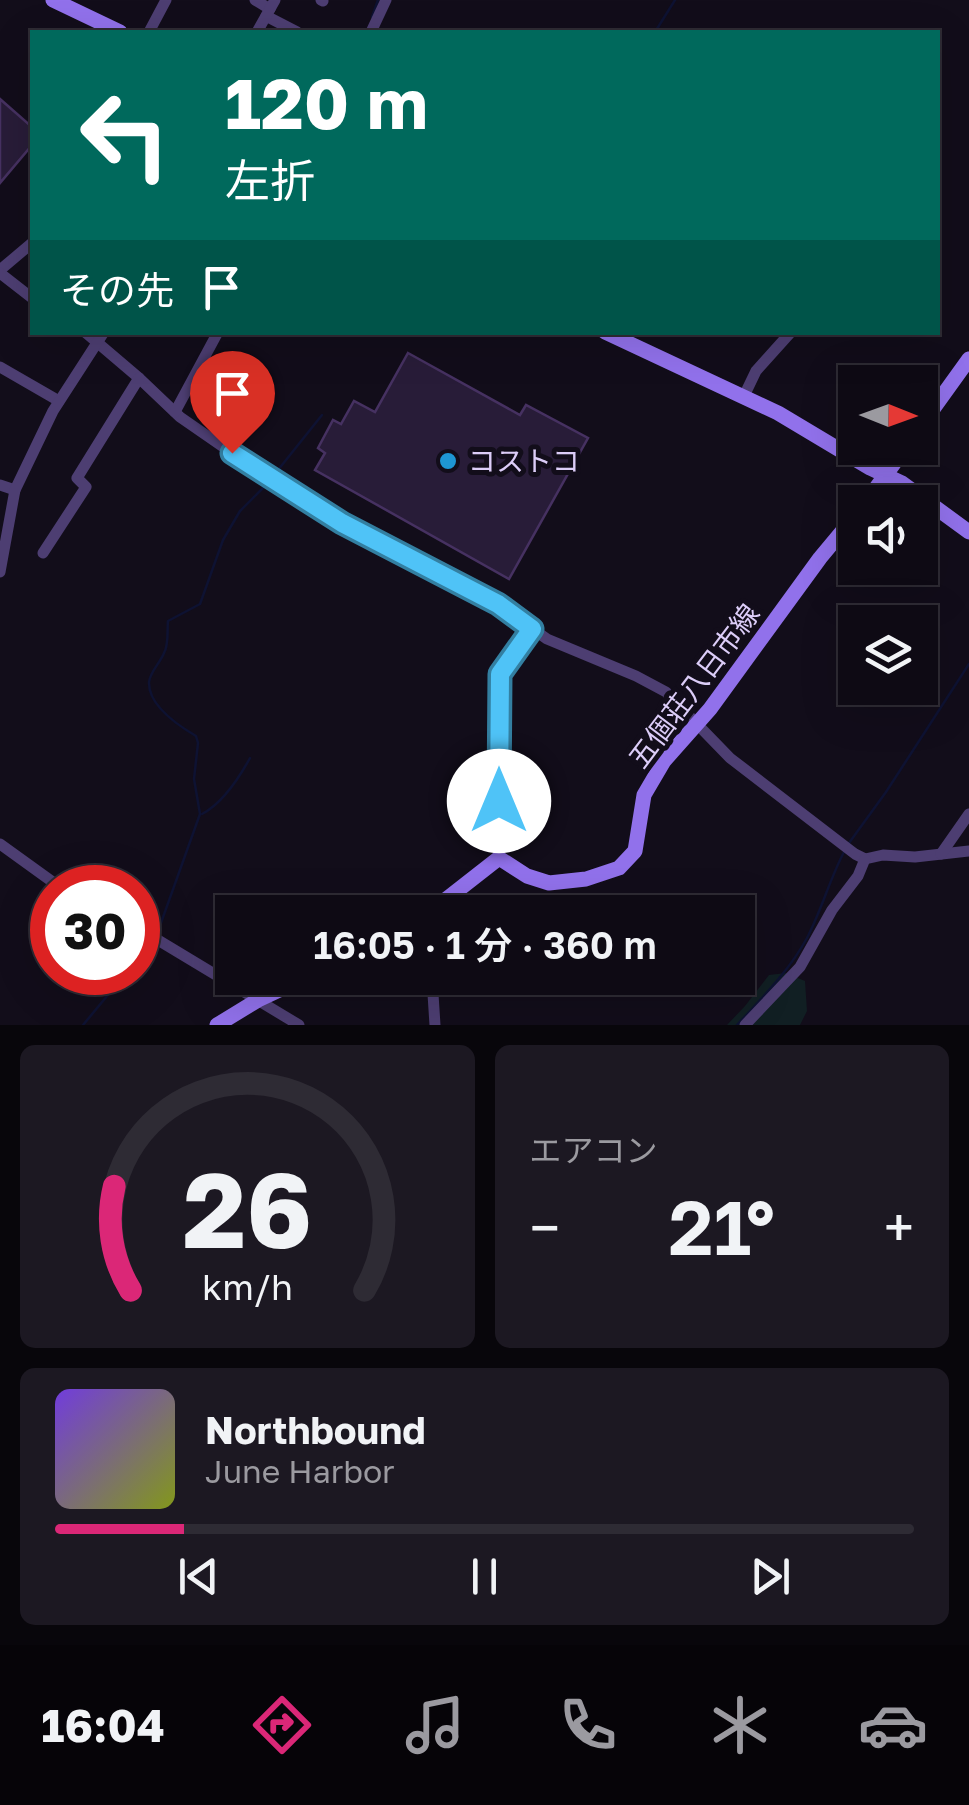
<!DOCTYPE html>
<html lang="ja">
<meta charset="utf-8">
<style>
body{margin:0;font-family:"Golos Text","Noto Sans JP",sans-serif;background:#1c1822;color:#f1f3f6;height:100vh;display:flex;flex-direction:column;font-size:38px;white-space:nowrap}
*{box-sizing:border-box;margin:0}
p{font-size:32px;color:#9b9aa0}
.icon{flex:none;width:55px;height:55px;fill:none;stroke:currentColor;stroke-width:2;stroke-linecap:round;stroke-linejoin:round}
.map{position:relative;height:1025px;overflow:hidden}
.panel{display:flex;flex-direction:column;gap:20px;padding:20px;background:#08060b;flex:1}
.panel>*{flex:none}
.guide{position:absolute;left:30px;top:30px;width:910px;height:305px;border-radius:0px;box-shadow:0 10px 40px #0002,0 0 0 2px #2e2b34;background:#00695c;color:#fff;overflow:hidden}
.needle{width:65px;rotate:91deg}
.fabs{position:absolute;left:838px;top:365px;display:grid;gap:20px}
.fabs a{display:grid;place-items:center;width:100px;height:100px;border-radius:0px;background:#0e0a14;box-shadow:0 10px 40px #0002,0 0 0 2px #2e2b34;font-size:50px}
.speed{position:absolute;left:30px;top:865px;display:flex;gap:20px;font-size:50px;font-weight:700;text-align:center}
.speed>*{display:grid;place-content:center;width:130px;height:130px;border-radius:50%;background:#0e0a14;box-shadow:0 10px 40px #0002,0 0 0 2px #2e2b34;line-height:1}
.speed .limit{border:15px solid #d22;background:#fff;color:#111}
.pin{position:absolute;display:grid;place-items:center;width:85px;height:85px;color:#fff;margin:-102px -42px;border-radius:50% 50% 50% 0;rotate:-45deg;box-shadow:0 0 10px #0007}
.pin .icon{rotate:45deg}
.me{position:absolute;width:110px;margin:-55px;rotate:0deg;stroke-linejoin:round;filter:drop-shadow(0 0 8px #0008)}
.turn{display:flex;align-items:center;gap:35px;height:210px;padding:0 30px;font-size:45px}
.turn .icon{width:130px;height:130px;stroke-width:2.5}
.turn b{display:block;font-size:70px;line-height:85px}
.then{display:flex;align-items:center;height:95px;padding:0 30px;background:#0003;gap:20px;font-size:38px}
.big{font-size:75px;font-weight:600;line-height:1.1}
.panel .card{flex:1;display:flex;flex-direction:column;justify-content:center;gap:15px;min-width:0;padding:0 35px;border-radius:15px;background:#1c1822}
.panel .dial{align-items:center;gap:0}
.dial svg{height:260px;overflow:visible;fill:none;stroke:#2e2b34;stroke-width:7;stroke-linecap:round;text-anchor:middle}
.dial text{fill:#f1f3f6;stroke:none}
.song{display:flex;align-items:center;gap:30px}
.cover{width:120px;height:120px;border-radius:15px;background:linear-gradient(135deg,hsl(260 70% 55%),hsl(70 70% 35%))}
.played{height:10px;border-radius:5px;background:linear-gradient(90deg,#db2777 15%,#2e2b34 15%)}
.keys{display:flex;justify-content:space-around;direction:ltr}
.heat{display:flex;justify-content:space-between;align-items:center;font-size:55px;direction:ltr}
.panel .tiles{flex:1;display:grid;gap:20px;grid-template-columns:1fr 1fr}
.card:last-child{grid-column:span 2}
.trip{position:absolute;left:215px;top:895px;width:540px;height:100px;border-radius:0px;background:#0e0a14;box-shadow:0 10px 40px #0002,0 0 0 2px #2e2b34;font-weight:600;line-height:100px;text-align:center}
.menu{display:flex;height:160px;justify-content:space-around;align-items:center;background:#060408;color:#9b9aa0}
.menu .icon{width:70px;height:70px}
.menu .on{color:#db2777}
.menu b{font-size:45px;color:#f1f3f6}
.map>svg:first-child{display:block}
</style>
<div class="map">
<svg width="969" height="1025" viewBox="0 0 969 1025">
<rect width="100%" height="100%" fill="#120d1a"/>
<polygon fill="#111f23" points="786,973 805,981 807,1011 800,1025 727,1025 745,1006 769,975"/>
<g fill="none" stroke-linecap="round" stroke-linejoin="round">
<g stroke="#0e1232" stroke-width="2.5">
<polyline points="372,17 378,0"/>
<polyline points="655,32 675,0"/>
<polyline points="278,470 322,415"/>
<path d="M202,814C223,803 239,778 250,758"/>
<polyline points="849,843 886,792 969,664"/>
<path d="M157,934L200,814L194,779L198,743L196,736C179,726 148,706 149,682C150,672 160,663 164,653C169,644 167,631 168,621L200,604L223,540L240,511L268,483"/>
<polyline points="138,959 152,941"/>
<polyline points="83,1025 127,972"/>
<path d="M737,1025C762,998 789,971 807,938C822,909 830,878 845,850"/>
</g>
</g>
<g fill="#281c38" stroke="#463161" stroke-width="2.5">
<polygon points="0,99 32,127 32,145 0,183"/>
<polygon points="408,353 520,415 526,405 588,438 509,579 315,470 325,453 318,448 333,420 341,424 354,401 375,412"/>
</g>
<g fill="none" stroke-linecap="round" stroke-linejoin="round">
<g stroke="#4d3e72" stroke-width="11">
<polyline points="255,0 270,9"/>
<polyline points="321,0 323,1"/>
<polyline points="266,16 297,32"/>
<polyline points="149,32 166,0"/>
<polyline points="257,32 275,0"/>
<polyline points="371,32 386,0"/>
<polyline points="0,270 32,243"/>
<polyline points="0,273 32,298"/>
<polyline points="85,332 139,378 180,417 258,471 342,523 498,604 547,639 636,676 666,692 730,758 855,854 865,859 883,855 915,857 969,851"/>
<polyline points="0,367 59,401"/>
<polyline points="744,396 756,371 791,332"/>
<polyline points="175,412 218,332"/>
<polyline points="0,485 15,490"/>
<polyline points="43,553 86,487 77,478 139,378"/>
<polyline points="0,572 15,490 53,411 104,332"/>
<polyline points="0,844 61,888"/>
<polyline points="941,854 969,814"/>
<polyline points="499,858 499,674 532,629"/>
<polyline points="138,928 299,1025"/>
<polyline points="433,994 435,1025"/>
<polyline points="745,1025 800,967 832,910 858,876 865,859"/>
</g>
<g stroke="#9171eb" stroke-width="15">
<polyline points="53,0 120,32"/>
<polyline points="605,332 778,413 870,468 902,483 969,532"/>
<polyline points="920,427 969,359"/>
<polyline points="866,502 905,448"/>
<polyline points="430,912 499,858 527,876 549,883 586,879 619,868 635,851 644,795 664,761 710,709 820,558 855,516"/>
<polyline points="217,1025 258,1000 305,978"/>
</g>
</g>
<g fill="none" stroke-linecap="round" stroke-linejoin="round">
<defs>
<polyline id="route" points="232,453 342,523 498,604 532,629 500,674 499,801"/>
</defs>
<use href="#route" stroke="#337fa1" stroke-width="25"/>
<use href="#route" stroke="#4fc3f7" stroke-width="18"/>
</g>
<circle fill="#1e96d3" stroke="#120d1a" stroke-width="4" cx="448" cy="461" r="10"/>
<g text-anchor="middle" stroke-width="10" stroke-linejoin="round" paint-order="stroke">
<g font-size="28" fill="#dccdf8" stroke="#120d1a" text-anchor="start">
<text x="468" y="471">コストコ</text>
</g>
<g font-size="28" fill="#dccdf8" stroke="#120d1a">
<text transform="translate(694 686) rotate(-53)" y="10">五個荘八日市線</text>
</g>
</g>
</svg>
<div class="fabs">
<a><svg class="needle" viewBox="-14 -14 28 28"><path d="M0-13l5 13h-10z" fill="#e53935"/><path d="M0 13l5-13h-10z" fill="#9b9aa0"/></svg></a>
<a><svg class="icon" aria-label="sound" viewBox="0 0 24 24"><path d="M4 9h4l5-4v14l-5-4H4zM17 9q2 3 0 6"/></svg></a>
<a><svg class="icon" aria-label="layers" viewBox="0 0 24 24"><path d="M12 4l9 5-9 5-9-5zM3 14l9 5 9-5"/></svg></a>
</div>
<div class="speed"><div class="limit">30</div></div>
<div class="pin" style="left:232px;top:453px;background:#d93025"><svg class="icon" aria-label="arrive" viewBox="0 0 24 24"><path d="M6 21V4h12l-3 4 3 4H6"/></svg></div>
<svg class="me" style="left:499px;top:801px" viewBox="-20 -20 40 40"><circle r="19" fill="#fff"/><path d="M0-13L10 11 0 6-10 11z" fill="#4fc3f7"/></svg>
<div class="trip">16:05 · 1 分 · 360 m</div>
<div class="guide">
<div class="turn"><svg class="icon" aria-label="left" viewBox="0 0 24 24"><path d="M17 20v-9H6M10 6l-5 5 5 5"/></svg><div><b>120 m</b>左折</div></div>
<div class="then">その先<svg class="icon" aria-label="arrive" viewBox="0 0 24 24"><path d="M6 21V4h12l-3 4 3 4H6"/></svg></div>
</div>
</div>
<section class="panel">
<div class="tiles">
<div class="card dial"><svg viewBox="0 0 100 80">
<path d="M14 69A42 42 0 1 1 86 69"/>
<path d="M14 69A42 42 0 0 1 9 37" stroke="#db2777"/>
<text x="50" y="56" font-size="32" font-weight="700">26</text>
<text x="50" y="72" font-size="11">km/h</text>
</svg></div>
<div class="card"><p>エアコン</p>
<div class="heat"><a>−</a><b class="big">21°</b><a>+</a></div>
</div>
<div class="card">
<div class="song"><i class="cover"></i><div><b>Northbound</b><p>June Harbor</p></div></div>
<div class="played"></div>
<div class="keys"><svg class="icon" aria-label="previous" viewBox="0 0 24 24"><path d="M18 5L8 12l10 7zM5 5v14"/></svg><svg class="icon" aria-label="pause" viewBox="0 0 24 24"><path d="M8 5v14M16 5v14"/></svg><svg class="icon" aria-label="next" viewBox="0 0 24 24"><path d="M6 5l10 7-10 7zM19 5v14"/></svg></div>
</div>
</div>
</section>
<nav class="menu">
<b>16:04</b>
<svg class="icon on" aria-label="directions" viewBox="0 0 24 24"><path d="M12 3l9 9-9 9-9-9zM9 14v-3h6M13 9l2 2-2 2"/></svg>
<svg class="icon" aria-label="music" viewBox="0 0 24 24"><path d="M9 18V5l10-2v13"/><circle cx="6" cy="18" r="3"/><circle cx="16" cy="16" r="3"/></svg>
<svg class="icon" aria-label="phone" viewBox="0 0 24 24"><path d="M5 4h4l2 5-3 2q2 4 5 5l2-3 5 2v4C11 20 4 13 5 4z"/></svg>
<svg class="icon" aria-label="climate" viewBox="0 0 24 24"><path d="M12 3v18M4 7l16 10M4 17L20 7"/></svg>
<svg class="icon" aria-label="car" viewBox="0 0 24 24"><path d="M5 17H2v-5l4-1 3-4h7l3 4 3 1v5h-3M9 17h6M6 11h13"/><circle cx="7" cy="17" r="2"/><circle cx="17" cy="17" r="2"/></svg>
</nav>
